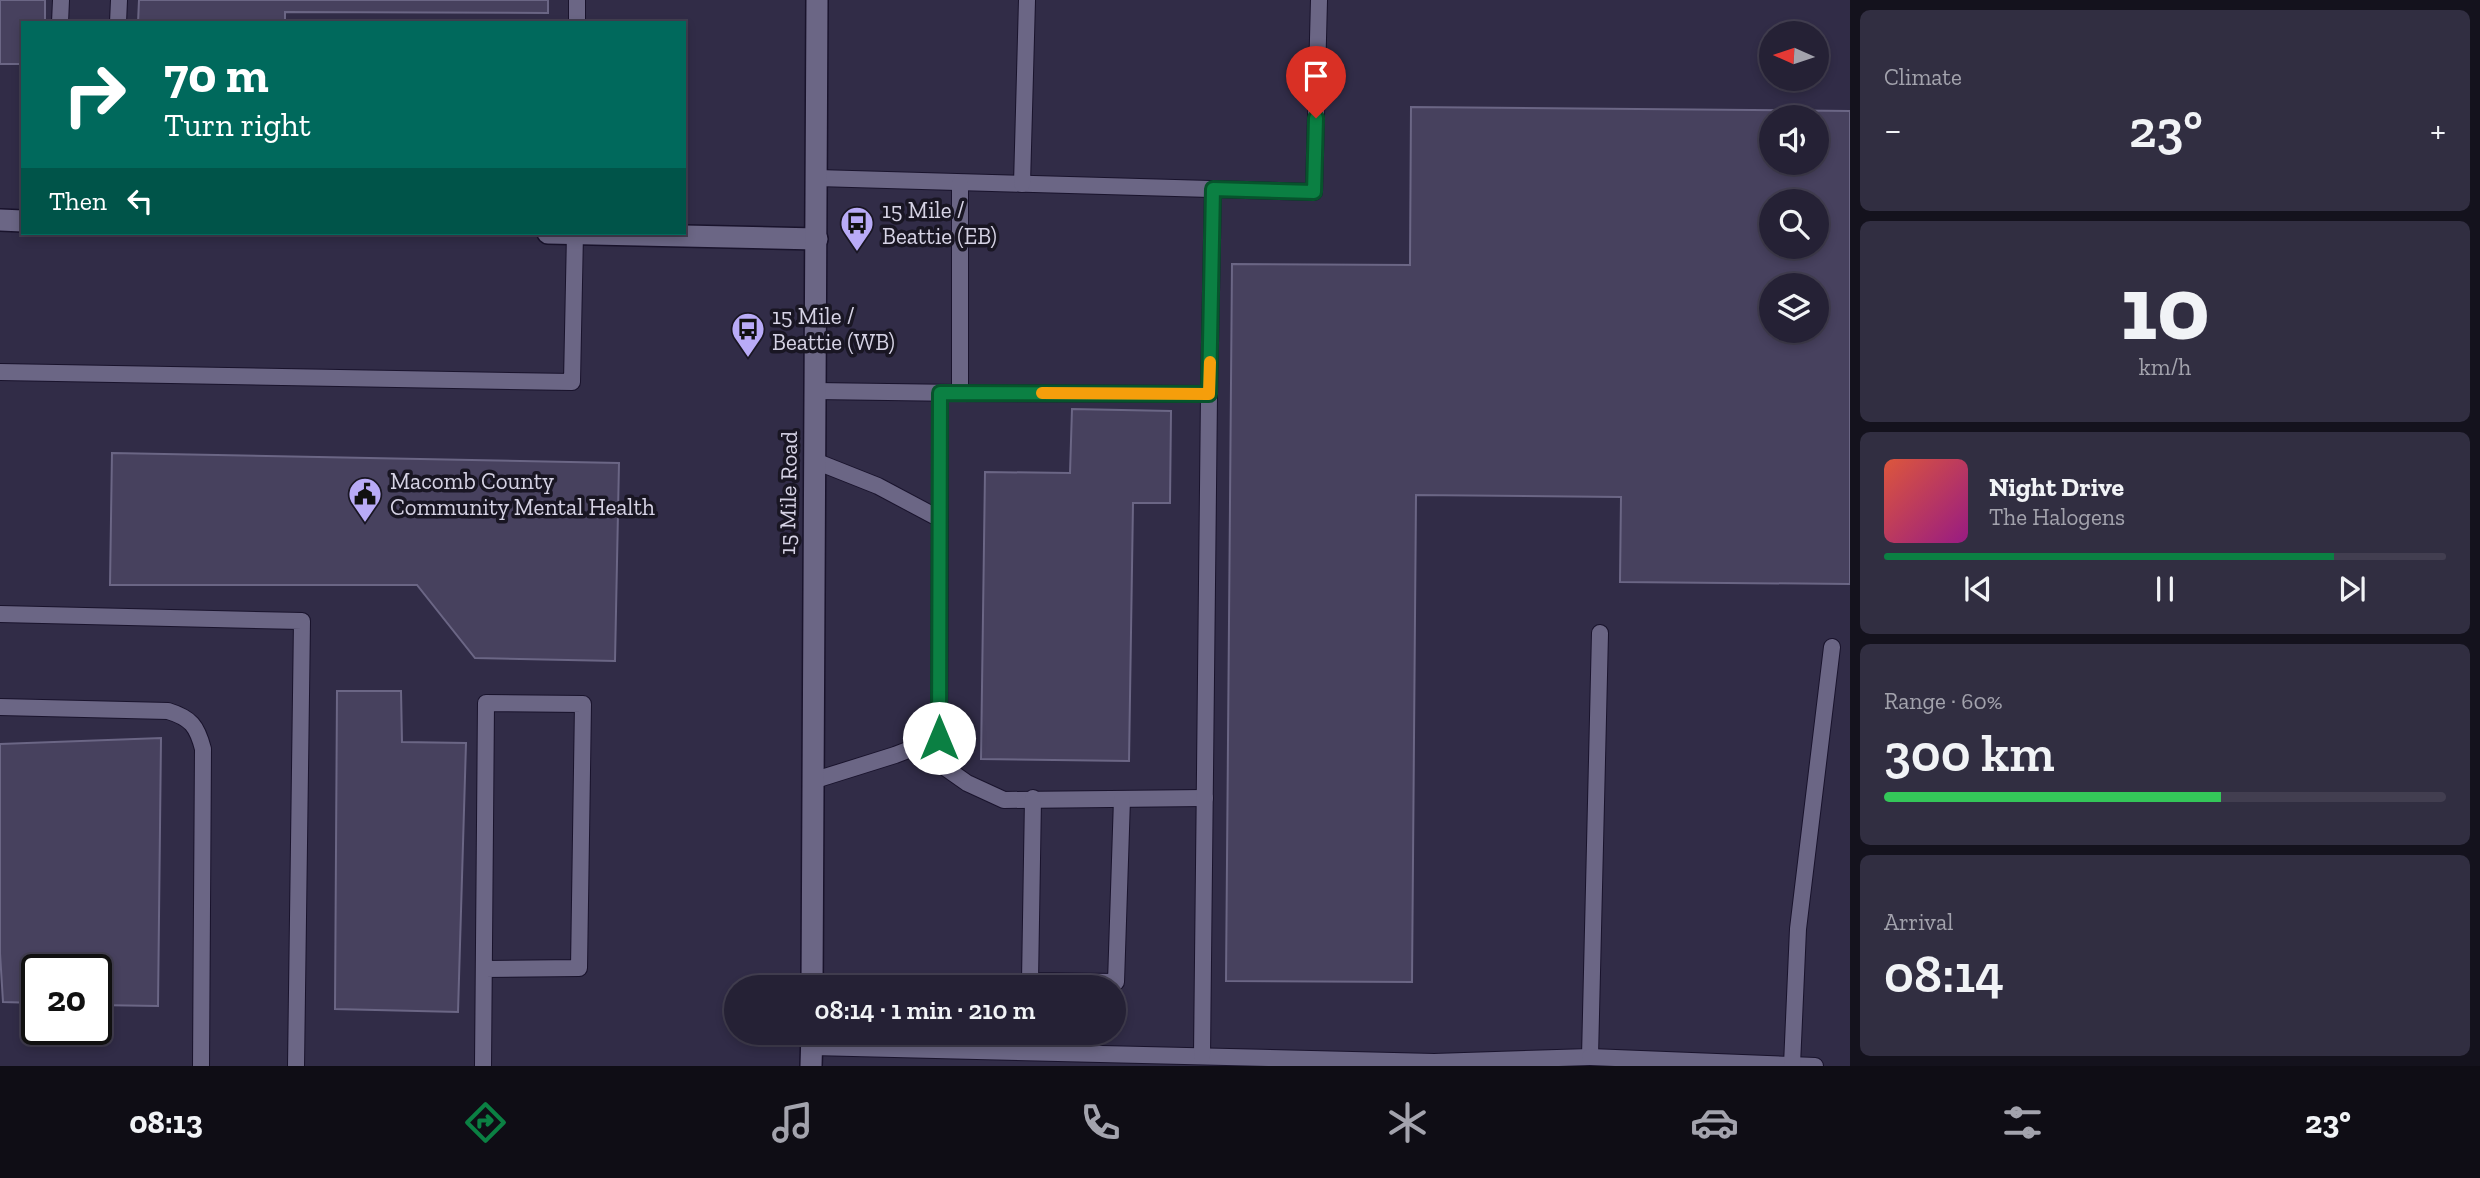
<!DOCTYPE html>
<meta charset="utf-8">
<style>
body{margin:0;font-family:"Zilla Slab",serif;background:#312e41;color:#f1f3f6;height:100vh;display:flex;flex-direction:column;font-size:26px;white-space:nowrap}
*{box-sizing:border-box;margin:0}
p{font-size:23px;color:#a3a3ad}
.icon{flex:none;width:38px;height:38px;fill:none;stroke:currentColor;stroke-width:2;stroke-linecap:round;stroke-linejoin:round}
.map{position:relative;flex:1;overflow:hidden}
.details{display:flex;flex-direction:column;gap:10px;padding:10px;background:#14121d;width:630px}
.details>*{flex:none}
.top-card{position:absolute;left:21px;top:21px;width:665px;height:214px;border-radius:0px;box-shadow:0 4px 10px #0003,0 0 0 2px #423e50;background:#00695c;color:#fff;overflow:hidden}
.needle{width:46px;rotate:273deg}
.fabs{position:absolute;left:1759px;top:21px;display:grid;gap:14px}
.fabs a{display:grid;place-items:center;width:70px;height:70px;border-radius:50%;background:#252135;box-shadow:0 4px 10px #0003,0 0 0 2px #423e50;font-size:35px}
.speed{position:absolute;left:21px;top:954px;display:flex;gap:14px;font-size:35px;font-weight:700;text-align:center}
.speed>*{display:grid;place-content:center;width:91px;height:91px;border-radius:50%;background:#252135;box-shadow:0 4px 10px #0003,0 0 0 2px #423e50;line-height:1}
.speed .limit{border:4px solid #111;border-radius:10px;background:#fff;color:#111}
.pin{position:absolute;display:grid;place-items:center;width:60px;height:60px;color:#fff;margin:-72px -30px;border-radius:50% 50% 50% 0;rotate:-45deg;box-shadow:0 0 7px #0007}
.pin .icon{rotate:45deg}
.me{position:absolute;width:77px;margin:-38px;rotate:0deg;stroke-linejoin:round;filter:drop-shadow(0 0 5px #0008)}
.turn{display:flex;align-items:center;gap:24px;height:147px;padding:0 28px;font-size:32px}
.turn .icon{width:91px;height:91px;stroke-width:2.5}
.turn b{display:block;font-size:49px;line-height:60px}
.then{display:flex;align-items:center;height:66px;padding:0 28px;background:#0003;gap:14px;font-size:26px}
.big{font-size:52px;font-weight:600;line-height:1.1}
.details .card{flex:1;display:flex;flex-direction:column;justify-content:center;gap:10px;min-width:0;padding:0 24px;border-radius:10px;background:#312e41}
.details .dial{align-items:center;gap:0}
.dial b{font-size:91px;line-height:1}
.song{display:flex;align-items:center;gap:21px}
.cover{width:84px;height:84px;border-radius:10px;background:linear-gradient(135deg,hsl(10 70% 55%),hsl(310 70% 35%))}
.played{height:7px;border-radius:4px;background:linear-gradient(90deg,#0b8043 80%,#423e50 80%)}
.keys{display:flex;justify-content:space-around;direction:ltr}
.heat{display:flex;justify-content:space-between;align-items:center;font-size:38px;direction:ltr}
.charge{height:10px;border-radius:5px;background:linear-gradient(90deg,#34c759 60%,#423e50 0)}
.trip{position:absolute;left:724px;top:975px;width:402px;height:70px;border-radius:35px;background:#252135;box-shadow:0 4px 10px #0003,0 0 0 2px #423e50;font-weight:600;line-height:70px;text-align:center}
.menu{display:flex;height:112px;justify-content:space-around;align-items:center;background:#0f0d15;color:#a3a3ad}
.menu .icon{width:49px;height:49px}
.menu .on{color:#0b8043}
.menu b{font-size:32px;color:#f1f3f6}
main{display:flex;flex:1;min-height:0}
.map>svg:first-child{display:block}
</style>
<main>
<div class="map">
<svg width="1850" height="1066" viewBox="0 0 1850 1066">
<rect width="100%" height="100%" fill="#312c47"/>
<g fill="#47415e" stroke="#6b6685" stroke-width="2" fill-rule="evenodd">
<polygon points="0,0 45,0 45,23 23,23 23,64 0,64"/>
<polygon points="139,0 548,0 548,13 285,12 285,23 138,23"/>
<path d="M1411,107L1850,111V584L1620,582L1621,497L1416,495L1412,982L1226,981L1232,264L1410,265ZM1771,117H1816V163H1771ZM1771,201H1816V247H1771ZM1771,285H1816V331H1771Z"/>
<polygon points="1072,409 1171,411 1170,503 1133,503 1129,761 981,759 985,472 1070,473"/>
<polygon points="112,453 619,463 615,661 475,658 417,585 110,585"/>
<polygon points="337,691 401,691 402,742 466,743 458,1012 335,1009"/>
<polygon points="161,738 158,1006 96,1005 96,970 37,970 37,1003 3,1002 0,953 0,744"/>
</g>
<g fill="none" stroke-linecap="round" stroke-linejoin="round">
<defs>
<g id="lane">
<polyline points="60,23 61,0"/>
<polyline points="118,23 119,0"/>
<polyline points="577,23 577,0"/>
<polyline points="817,178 1314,192 1319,0"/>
<polyline points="1022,184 1027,0"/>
<polyline points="0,372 572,382 575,233"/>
<polyline points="815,391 960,393 960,183"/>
<polyline points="940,393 940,519"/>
<polyline points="960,393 1209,394 1213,189"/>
<polyline points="0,614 302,621 296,1066"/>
<path d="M0,707L168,711C191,718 197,726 203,749L201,1066"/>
<polyline points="916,747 967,783 1004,800 1205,798"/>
<polyline points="812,781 895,755 939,738 940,519 878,486 815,461"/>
<polyline points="1033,798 1030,981 1116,982 1122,799"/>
<polyline points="812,1047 1434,1062 1590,1057 1600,633"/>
<polyline points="1202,1056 1209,394"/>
<polyline points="1590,1057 1815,1066"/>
<polyline points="1792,1065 1798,929 1832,647"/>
<polyline points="483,1066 486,703 583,704 579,968 484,969"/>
</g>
<g id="street">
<polyline points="0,220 23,221"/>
<polyline points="548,233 817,239"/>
</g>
<g id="secondary">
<polyline points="812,987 817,0"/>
<polyline points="811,1066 812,1032"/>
</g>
</defs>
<use href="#lane" stroke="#19132c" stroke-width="18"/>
<use href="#street" stroke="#19132c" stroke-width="24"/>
<use href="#secondary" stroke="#19132c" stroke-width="24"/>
<use href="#lane" stroke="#6b6685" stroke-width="16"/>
<use href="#street" stroke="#6b6685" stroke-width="21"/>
<use href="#secondary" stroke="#6b6685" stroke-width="21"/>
</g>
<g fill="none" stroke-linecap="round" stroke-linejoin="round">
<defs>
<polyline id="route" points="939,738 940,393 1209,394 1213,189 1314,192 1316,118"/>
</defs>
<use href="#route" stroke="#07532c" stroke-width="18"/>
<use href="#route" stroke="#0b8043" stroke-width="12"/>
<polyline stroke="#f59e0b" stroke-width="12" points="1042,393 1209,394 1210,362"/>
</g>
<defs>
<symbol id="bus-pin" viewBox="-11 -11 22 30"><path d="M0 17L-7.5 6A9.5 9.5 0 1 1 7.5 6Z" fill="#b9abf7" stroke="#191623"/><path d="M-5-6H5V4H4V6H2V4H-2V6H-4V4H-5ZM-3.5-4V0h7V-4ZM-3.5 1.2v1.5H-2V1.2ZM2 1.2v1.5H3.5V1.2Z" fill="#111"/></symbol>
<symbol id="civic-pin" viewBox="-11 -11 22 30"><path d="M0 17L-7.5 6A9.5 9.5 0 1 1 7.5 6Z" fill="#b9abf7" stroke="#191623"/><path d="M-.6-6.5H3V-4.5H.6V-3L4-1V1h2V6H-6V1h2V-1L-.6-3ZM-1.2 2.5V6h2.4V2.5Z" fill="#111"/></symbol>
</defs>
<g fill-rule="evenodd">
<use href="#bus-pin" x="838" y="204" width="38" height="52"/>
<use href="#bus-pin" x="729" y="310" width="38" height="52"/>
<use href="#civic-pin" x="346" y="475" width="38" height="52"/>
</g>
<g text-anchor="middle" stroke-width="7" stroke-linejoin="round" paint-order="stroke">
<g font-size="23" fill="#d6d3e5" stroke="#191623" text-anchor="start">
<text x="882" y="218">15 Mile /<tspan x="882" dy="26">Beattie (EB)</tspan></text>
<text x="772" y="324">15 Mile /<tspan x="772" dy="26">Beattie (WB)</tspan></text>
<text x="390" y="489">Macomb County<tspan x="390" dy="26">Community Mental Health</tspan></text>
</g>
<g font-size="23" fill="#d6d3e5" stroke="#191623">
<text transform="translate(788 493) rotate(-89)" y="8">15 Mile Road</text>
</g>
</g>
</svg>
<div class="fabs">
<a><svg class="needle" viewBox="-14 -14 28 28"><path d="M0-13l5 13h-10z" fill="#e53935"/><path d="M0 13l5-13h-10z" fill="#a3a3ad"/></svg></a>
<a><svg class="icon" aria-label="sound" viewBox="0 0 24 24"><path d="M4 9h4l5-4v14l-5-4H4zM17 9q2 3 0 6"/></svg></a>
<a><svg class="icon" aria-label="search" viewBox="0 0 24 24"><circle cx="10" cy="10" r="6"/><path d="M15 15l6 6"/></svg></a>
<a><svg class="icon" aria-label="layers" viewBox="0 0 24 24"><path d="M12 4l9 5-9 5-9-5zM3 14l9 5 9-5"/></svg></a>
</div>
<div class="speed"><div class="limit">20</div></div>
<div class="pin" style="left:1316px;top:118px;background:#d93025"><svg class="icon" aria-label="arrive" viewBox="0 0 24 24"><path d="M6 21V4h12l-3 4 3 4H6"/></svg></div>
<svg class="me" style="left:939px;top:738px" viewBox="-20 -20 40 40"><circle r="19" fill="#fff"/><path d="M0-13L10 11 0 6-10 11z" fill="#0b8043"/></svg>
<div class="trip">08:14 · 1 min · 210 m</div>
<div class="top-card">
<div class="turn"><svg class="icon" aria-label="right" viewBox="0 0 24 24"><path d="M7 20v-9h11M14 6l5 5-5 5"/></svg><div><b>70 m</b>Turn right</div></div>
<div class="then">Then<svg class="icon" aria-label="left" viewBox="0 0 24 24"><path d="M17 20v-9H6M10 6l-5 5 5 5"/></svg></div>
</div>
</div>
<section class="details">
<div class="card"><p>Climate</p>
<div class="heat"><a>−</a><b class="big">23°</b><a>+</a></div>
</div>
<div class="card dial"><b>10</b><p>km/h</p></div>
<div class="card">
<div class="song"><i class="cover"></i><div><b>Night Drive</b><p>The Halogens</p></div></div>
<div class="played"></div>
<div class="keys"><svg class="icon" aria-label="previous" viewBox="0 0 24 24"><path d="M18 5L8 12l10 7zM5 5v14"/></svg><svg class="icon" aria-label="pause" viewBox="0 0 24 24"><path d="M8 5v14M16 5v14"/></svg><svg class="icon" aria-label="next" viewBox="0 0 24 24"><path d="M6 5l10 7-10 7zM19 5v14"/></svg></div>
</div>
<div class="card"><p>Range · 60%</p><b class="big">300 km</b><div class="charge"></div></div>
<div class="card"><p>Arrival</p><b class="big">08:14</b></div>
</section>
</main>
<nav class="menu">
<b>08:13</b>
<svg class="icon on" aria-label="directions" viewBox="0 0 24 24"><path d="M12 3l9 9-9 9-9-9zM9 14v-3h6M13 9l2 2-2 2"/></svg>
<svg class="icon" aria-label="music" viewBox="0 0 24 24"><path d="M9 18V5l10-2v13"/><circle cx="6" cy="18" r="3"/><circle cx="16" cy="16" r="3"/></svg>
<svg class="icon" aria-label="phone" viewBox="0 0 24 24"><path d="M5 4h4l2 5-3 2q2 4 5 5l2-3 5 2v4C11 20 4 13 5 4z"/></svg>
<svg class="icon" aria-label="climate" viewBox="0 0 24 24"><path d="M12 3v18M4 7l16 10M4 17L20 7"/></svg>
<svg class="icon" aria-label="car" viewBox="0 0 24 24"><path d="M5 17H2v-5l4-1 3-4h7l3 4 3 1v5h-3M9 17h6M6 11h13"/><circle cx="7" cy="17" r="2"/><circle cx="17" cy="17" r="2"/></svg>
<svg class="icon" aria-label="filters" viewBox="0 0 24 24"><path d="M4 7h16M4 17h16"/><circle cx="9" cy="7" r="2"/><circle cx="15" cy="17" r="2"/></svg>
<b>23°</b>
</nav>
